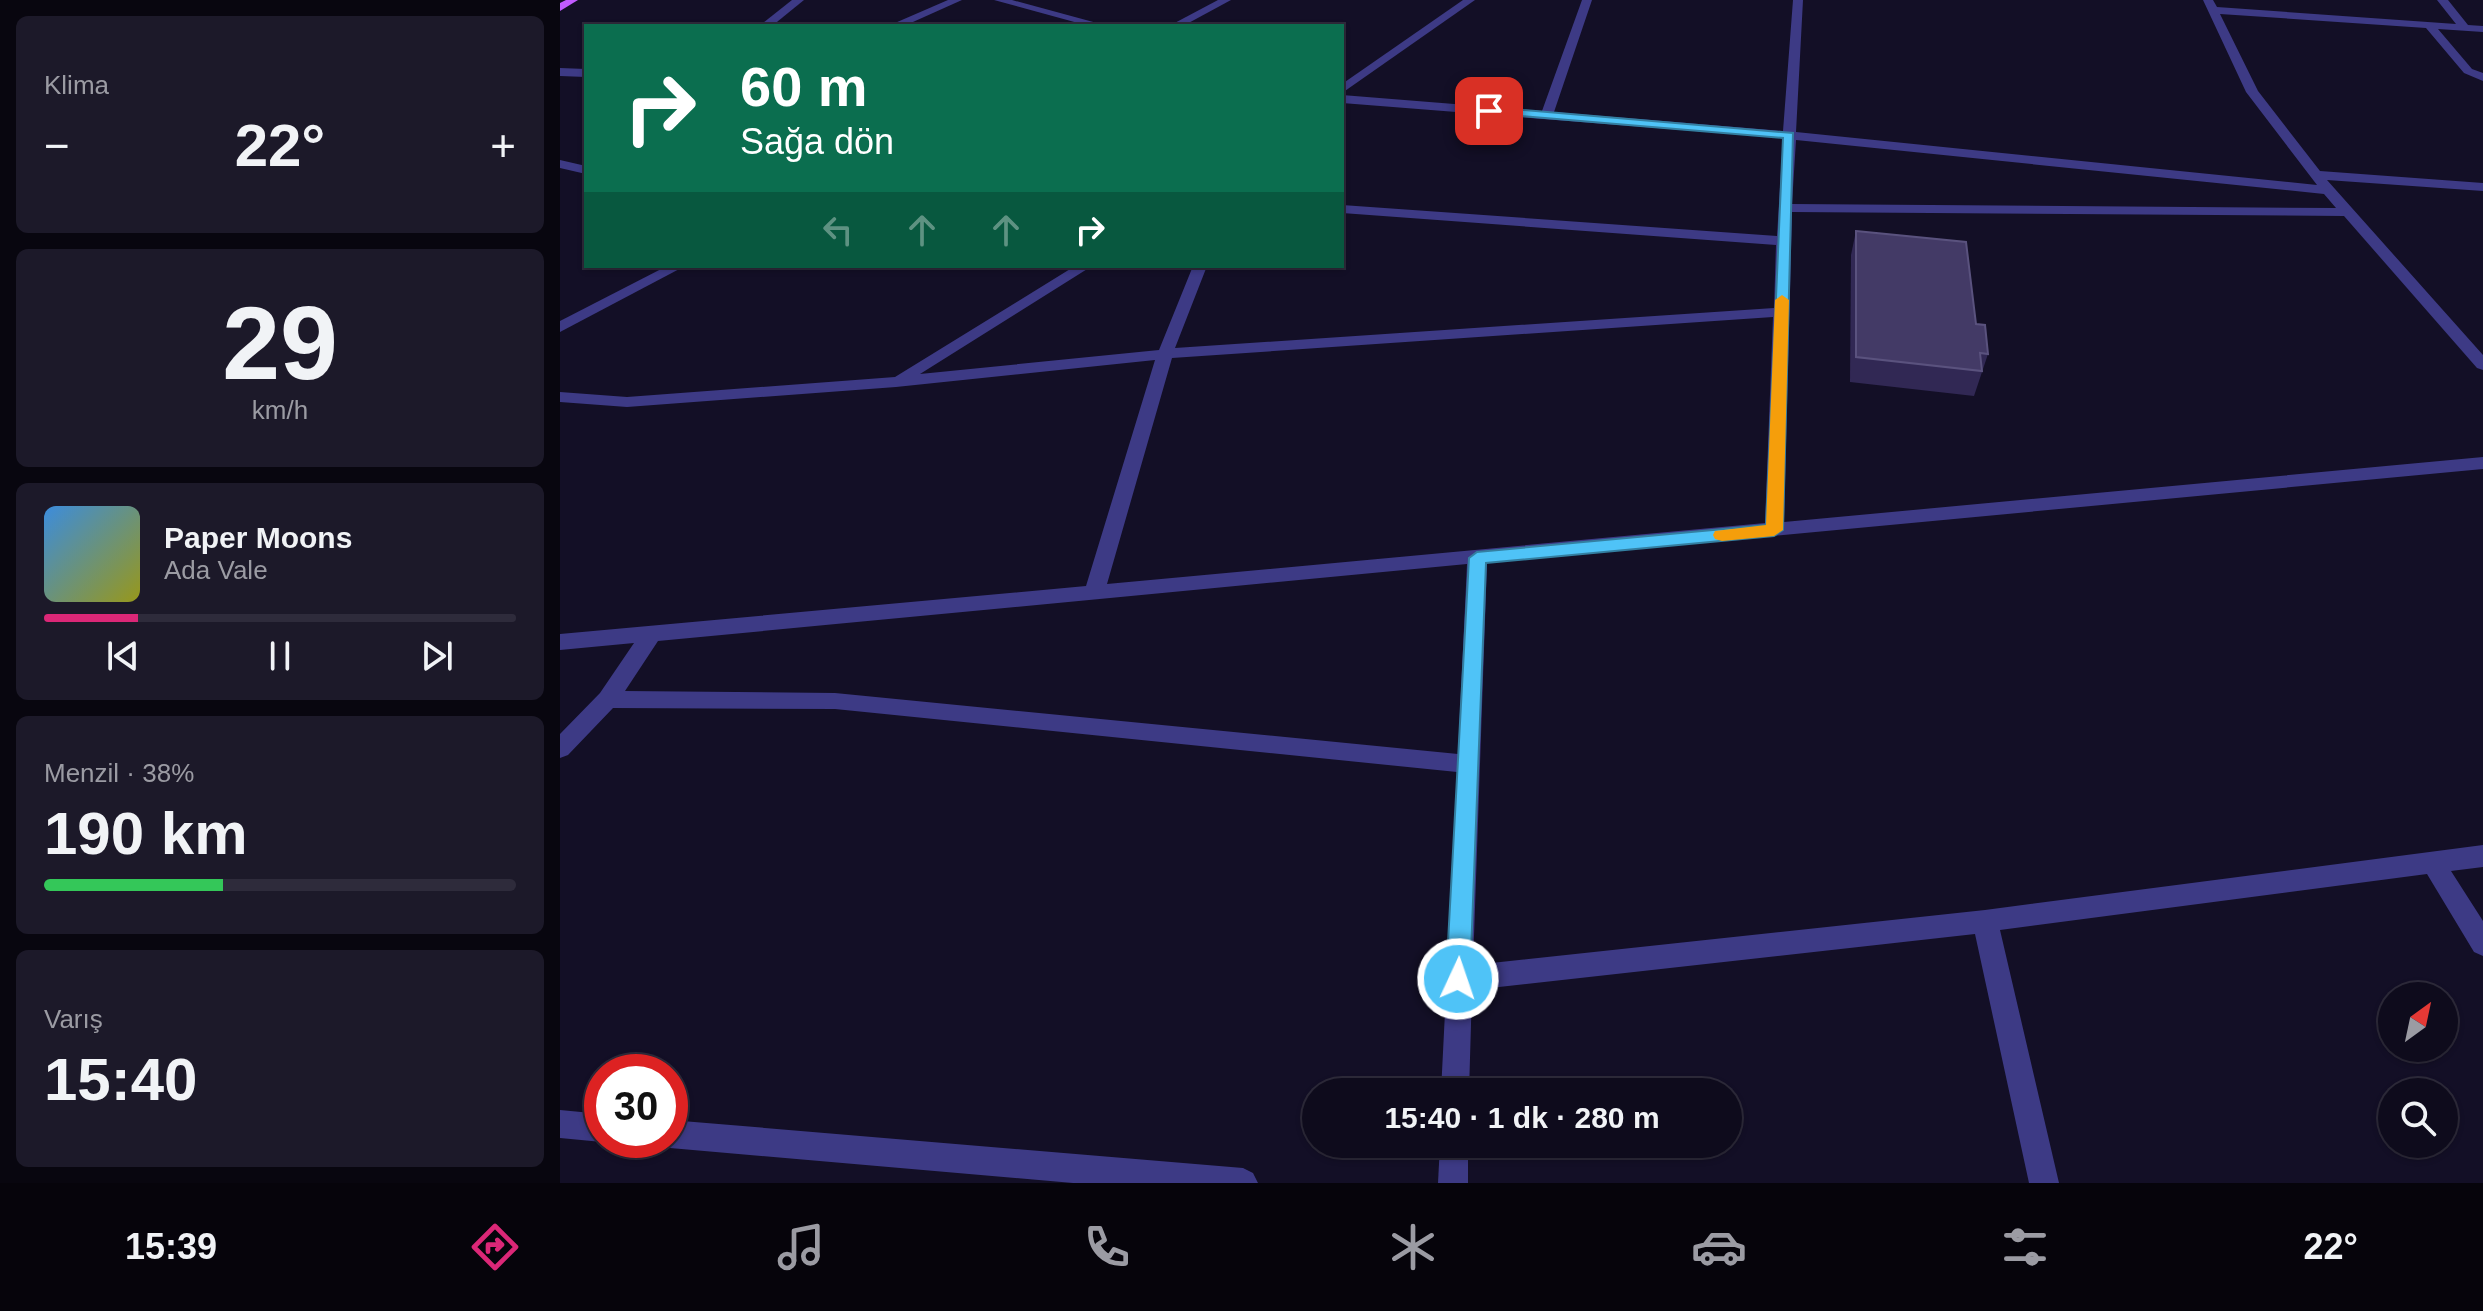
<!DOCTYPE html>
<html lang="tr">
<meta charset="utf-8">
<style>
body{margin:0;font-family:Arial,sans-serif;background:#1c1929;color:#f1f3f6;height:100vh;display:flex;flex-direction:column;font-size:30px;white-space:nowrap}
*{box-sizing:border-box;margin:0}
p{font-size:26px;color:#9b9ba3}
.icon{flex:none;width:44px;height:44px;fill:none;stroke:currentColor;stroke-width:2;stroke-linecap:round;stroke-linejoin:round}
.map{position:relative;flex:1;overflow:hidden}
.drawer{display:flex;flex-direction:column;gap:16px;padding:16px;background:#08060f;width:560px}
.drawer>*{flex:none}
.top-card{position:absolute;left:24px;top:24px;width:760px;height:244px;border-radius:0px;box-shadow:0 2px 6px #0004,0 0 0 2px #2e2b3b;background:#0b6e4f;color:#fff;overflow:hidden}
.needle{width:52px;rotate:33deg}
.controls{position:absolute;left:1818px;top:982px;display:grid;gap:16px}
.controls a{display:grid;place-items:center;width:80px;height:80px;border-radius:50%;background:#0e0b1c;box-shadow:0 2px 6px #0004,0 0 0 2px #2e2b3b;font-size:40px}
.speed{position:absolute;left:24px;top:1054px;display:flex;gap:16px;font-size:40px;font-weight:700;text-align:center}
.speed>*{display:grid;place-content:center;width:104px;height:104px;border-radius:50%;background:#0e0b1c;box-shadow:0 2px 6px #0004,0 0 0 2px #2e2b3b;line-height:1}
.speed .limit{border:12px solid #d22;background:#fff;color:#111}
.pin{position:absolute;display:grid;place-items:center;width:68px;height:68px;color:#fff;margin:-34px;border-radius:16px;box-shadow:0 4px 12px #0006}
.me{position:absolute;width:88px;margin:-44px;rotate:3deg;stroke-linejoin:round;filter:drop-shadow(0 0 6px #0008)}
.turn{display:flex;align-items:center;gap:28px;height:168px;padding:0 24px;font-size:36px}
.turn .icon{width:104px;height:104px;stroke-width:2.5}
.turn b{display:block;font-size:56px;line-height:68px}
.lanes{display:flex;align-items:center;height:76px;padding:0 24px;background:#0003;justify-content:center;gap:40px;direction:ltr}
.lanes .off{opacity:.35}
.big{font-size:60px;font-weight:800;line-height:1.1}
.drawer .widget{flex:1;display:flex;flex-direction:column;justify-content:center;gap:12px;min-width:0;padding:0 28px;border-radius:12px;background:#1c1929}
.drawer .dial{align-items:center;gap:0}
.dial b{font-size:104px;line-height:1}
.song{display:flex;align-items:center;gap:24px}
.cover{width:96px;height:96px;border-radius:12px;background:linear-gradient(135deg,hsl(210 70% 55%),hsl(60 70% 35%))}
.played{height:8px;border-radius:4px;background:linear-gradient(90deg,#db2777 20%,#2e2b3b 20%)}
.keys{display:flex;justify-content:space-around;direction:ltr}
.heat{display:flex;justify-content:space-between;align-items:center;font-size:44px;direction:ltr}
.charge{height:12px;border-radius:6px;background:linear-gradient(90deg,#34c759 38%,#2e2b3b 0)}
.trip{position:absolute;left:742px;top:1078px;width:440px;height:80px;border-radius:40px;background:#0e0b1c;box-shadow:0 2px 6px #0004,0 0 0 2px #2e2b3b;font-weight:800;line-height:80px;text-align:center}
.tab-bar{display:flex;height:128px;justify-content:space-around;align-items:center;background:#06040b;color:#9b9ba3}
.tab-bar .icon{width:56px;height:56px}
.tab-bar .on{color:#db2777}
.tab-bar b{font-size:36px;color:#f1f3f6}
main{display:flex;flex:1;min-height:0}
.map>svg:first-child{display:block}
</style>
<main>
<section class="drawer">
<div class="widget"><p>Klima</p>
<div class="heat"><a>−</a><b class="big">22°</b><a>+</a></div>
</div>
<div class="widget dial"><b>29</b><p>km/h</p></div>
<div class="widget">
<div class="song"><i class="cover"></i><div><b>Paper Moons</b><p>Ada Vale</p></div></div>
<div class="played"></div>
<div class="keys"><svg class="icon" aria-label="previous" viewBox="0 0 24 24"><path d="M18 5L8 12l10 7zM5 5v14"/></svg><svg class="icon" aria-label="pause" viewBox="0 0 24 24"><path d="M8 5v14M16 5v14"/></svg><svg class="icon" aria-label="next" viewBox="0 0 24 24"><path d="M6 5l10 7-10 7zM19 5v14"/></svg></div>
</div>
<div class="widget"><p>Menzil · 38%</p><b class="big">190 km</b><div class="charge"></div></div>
<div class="widget"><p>Varış</p><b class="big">15:40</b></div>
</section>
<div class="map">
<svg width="1923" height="1183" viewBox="0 0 1923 1183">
<rect width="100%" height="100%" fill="#130f26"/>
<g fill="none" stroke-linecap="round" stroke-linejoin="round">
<g fill="#3d3a85" fill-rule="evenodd">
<polygon points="232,0 244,0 212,26 199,26"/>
<polygon points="388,0 402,0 344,26 328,26"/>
<polygon points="434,0 452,0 548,26 529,26"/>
<polygon points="658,0 671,0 623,26 609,26"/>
<polygon points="903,0 915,0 782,93 782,84"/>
<path d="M1022,0H1032L994,112L1223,131L1233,0H1243L1236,132L1757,185L1686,92L1643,0H1653L1657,7L1896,24L1877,0H1888L1908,25L1923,26V32L1878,29L1912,69L1923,73V81L1904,73L1866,28L1660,14L1698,91L1760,171L1923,183V191L1767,180L1923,355V370L1917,368L1784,216L1232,212L1224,522L1923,457V469L927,563L913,965L1425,910L1923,845V867L1891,871L1923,921V956L1914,952L1867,874L1440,930L1499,1183H1469L1415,934L912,990L909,1092H881L897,772L275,709L53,708L8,755L0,758V734L40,693L74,643L0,650V634L526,586L595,360L336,387L67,407L0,402V392L67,397L335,377L515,266H532L360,374L599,350L633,266H647L615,348L1214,308L1216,245L782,213V205L1217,236L1223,138L782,103V95L982,111ZM1236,140L1764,194L1776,208L1232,204ZM1213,317L1205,523L547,584L612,358ZM907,564L898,754L275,693L65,691L98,641Z"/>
<polygon points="0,68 26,69 26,77 0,76"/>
<polygon points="0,160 26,166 26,174 0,168"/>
<polygon points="107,266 125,266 0,332 0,321"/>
<polygon points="0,1110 42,1114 42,1140 47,1140 42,1142 0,1138"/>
<polygon points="110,1120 683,1168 693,1173 698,1183 513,1183 110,1148 98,1140 110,1140"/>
<polygon points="880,1144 908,1144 908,1183 878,1183"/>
</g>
<polygon fill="#c25bff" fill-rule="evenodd" points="6,0 18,0 0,11 0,3"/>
</g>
<polygon fill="#312854" points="1296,231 1416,324 1428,354 1414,396 1290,382 1291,255"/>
<polygon fill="#433a66" stroke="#5a527e" stroke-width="2" points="1296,231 1406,242 1416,324 1425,325 1428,354 1420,353 1422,371 1296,357"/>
<polygon fill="#4fc3f7" stroke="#337fa1" stroke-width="2" points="929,107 1233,133 1223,530 1214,536 926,563 910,979 906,987 898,990 890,987 886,979 909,558 917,552 1206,525 1223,138 925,113 925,108"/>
<polygon fill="#f59e0b" points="1222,295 1229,300 1223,530 1214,536 1162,541 1155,539 1153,535 1155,531 1206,525 1215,300"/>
</svg>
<div class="controls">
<a><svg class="needle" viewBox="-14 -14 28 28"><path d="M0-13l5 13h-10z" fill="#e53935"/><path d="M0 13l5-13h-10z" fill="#9b9ba3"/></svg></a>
<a><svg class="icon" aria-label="search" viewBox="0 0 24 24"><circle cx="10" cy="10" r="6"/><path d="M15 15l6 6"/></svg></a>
</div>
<div class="speed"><div class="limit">30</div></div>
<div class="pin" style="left:929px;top:111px;background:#d93025"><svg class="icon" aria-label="arrive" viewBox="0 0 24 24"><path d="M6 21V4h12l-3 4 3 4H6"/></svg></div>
<svg class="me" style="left:898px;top:979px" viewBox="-20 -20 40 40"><circle r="17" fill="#4fc3f7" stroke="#fff" stroke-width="3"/><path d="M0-11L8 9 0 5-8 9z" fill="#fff"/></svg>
<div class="trip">15:40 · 1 dk · 280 m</div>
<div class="top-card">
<div class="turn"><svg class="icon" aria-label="right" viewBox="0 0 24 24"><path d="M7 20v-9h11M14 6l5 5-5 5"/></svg><div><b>60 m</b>Sağa dön</div></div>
<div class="lanes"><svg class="icon off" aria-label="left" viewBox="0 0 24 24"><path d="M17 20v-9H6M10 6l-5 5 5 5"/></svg><svg class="icon off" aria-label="ahead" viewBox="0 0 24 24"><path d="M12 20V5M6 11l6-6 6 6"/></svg><svg class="icon off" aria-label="ahead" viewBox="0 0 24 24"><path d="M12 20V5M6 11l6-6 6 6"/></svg><svg class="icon" aria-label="right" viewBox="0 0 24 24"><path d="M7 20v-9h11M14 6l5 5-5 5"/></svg></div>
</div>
</div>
</main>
<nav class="tab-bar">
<b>15:39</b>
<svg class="icon on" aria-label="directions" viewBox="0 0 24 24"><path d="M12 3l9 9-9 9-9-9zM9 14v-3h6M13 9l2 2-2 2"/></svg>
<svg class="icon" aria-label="music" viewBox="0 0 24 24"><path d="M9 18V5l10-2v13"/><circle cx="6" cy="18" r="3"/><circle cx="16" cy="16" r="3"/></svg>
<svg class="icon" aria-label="phone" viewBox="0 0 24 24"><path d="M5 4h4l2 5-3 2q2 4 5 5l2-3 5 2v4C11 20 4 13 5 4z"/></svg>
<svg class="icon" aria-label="climate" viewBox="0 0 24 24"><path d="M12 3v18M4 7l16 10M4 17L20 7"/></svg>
<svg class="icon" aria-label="car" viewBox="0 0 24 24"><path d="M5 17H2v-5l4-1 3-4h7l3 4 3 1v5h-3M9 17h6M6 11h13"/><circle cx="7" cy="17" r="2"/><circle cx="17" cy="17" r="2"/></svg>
<svg class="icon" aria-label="filters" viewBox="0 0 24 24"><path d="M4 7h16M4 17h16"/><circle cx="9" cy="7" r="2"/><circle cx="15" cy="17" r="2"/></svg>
<b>22°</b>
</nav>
